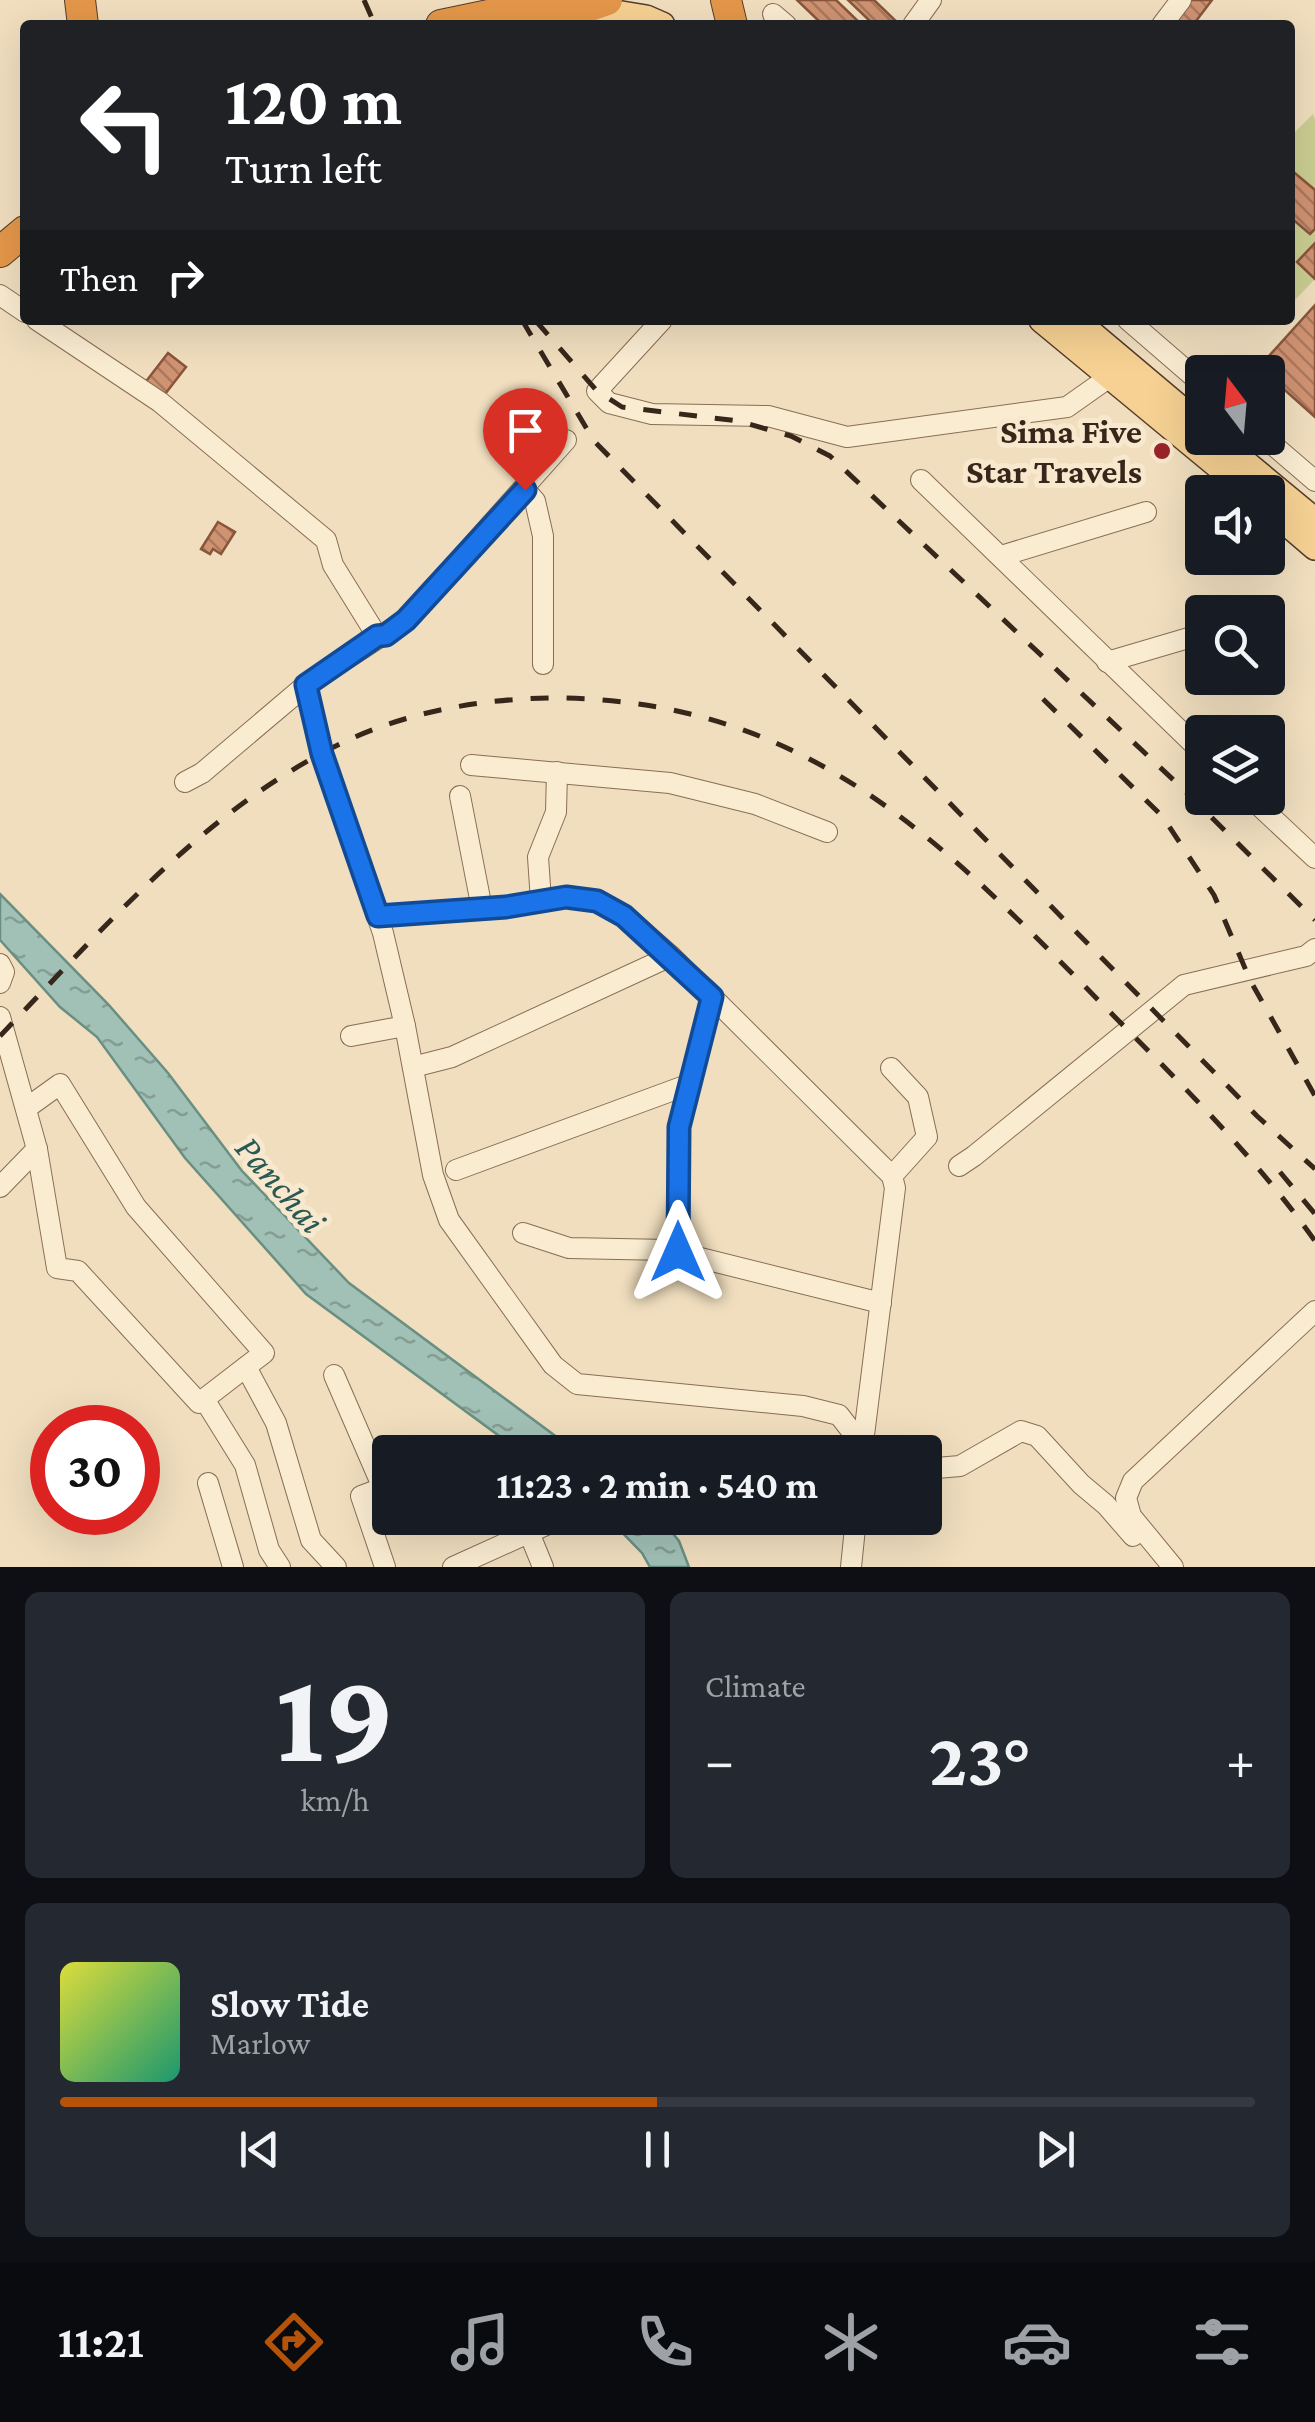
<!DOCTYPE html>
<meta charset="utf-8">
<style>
body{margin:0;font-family:"Crimson Pro",serif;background:#242831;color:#f1f3f6;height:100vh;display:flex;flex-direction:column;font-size:38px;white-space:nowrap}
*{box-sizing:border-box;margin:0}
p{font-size:32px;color:#9ea1a6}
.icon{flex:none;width:55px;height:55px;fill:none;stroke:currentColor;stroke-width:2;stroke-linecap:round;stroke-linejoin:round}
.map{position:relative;height:1567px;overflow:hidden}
.panel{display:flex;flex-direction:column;gap:25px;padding:25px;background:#0d0f14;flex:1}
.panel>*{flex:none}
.top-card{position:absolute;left:20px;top:20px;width:1275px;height:305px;border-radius:10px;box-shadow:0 10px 40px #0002;background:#202124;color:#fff;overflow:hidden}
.needle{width:65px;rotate:344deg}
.buttons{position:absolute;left:1185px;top:355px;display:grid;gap:20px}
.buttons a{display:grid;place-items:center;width:100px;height:100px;border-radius:10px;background:#171b24;box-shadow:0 10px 40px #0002;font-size:50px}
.speed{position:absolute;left:30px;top:1405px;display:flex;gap:20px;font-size:50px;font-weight:700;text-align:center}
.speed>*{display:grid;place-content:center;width:130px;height:130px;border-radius:50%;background:#171b24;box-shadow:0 10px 40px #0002;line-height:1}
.speed .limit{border:15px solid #d22;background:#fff;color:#111}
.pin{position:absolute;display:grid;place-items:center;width:85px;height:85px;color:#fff;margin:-102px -42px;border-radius:50% 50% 50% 0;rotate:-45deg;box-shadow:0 0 10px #0007}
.pin .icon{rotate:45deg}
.me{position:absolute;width:110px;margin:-55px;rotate:0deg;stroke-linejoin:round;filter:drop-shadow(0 0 8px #0008)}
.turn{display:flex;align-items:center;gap:35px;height:210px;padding:0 40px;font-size:45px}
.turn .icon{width:130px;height:130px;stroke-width:2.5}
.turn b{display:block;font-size:70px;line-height:85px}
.then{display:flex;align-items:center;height:95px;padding:0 40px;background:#0003;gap:20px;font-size:38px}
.big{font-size:75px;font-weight:700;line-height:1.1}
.panel .widget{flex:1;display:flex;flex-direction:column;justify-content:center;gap:15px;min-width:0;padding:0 35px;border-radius:15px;background:#242831}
.panel .dial{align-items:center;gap:0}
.dial b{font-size:130px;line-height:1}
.song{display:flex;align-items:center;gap:30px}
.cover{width:120px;height:120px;border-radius:15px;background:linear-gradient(135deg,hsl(60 70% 55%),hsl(160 70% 35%))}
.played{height:10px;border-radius:5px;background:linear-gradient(90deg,#b45309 50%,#363941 50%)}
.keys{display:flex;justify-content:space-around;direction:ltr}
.heat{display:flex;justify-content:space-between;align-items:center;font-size:55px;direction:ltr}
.panel .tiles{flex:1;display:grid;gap:25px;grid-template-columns:1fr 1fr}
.widget:last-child{grid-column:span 2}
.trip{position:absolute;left:372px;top:1435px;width:570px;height:100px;border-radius:10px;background:#171b24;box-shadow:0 10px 40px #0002;font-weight:700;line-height:100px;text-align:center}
.dock{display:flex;height:160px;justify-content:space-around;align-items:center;background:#090b0e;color:#9ea1a6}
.dock .icon{width:70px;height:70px}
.dock .selected{color:#b45309}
.dock b{font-size:45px;color:#f1f3f6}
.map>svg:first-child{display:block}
</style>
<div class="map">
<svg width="1315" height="1567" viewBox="0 0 1315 1567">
<defs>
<pattern id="water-ripples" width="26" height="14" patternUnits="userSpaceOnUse" patternTransform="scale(2.5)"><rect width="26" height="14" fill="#a2c1b6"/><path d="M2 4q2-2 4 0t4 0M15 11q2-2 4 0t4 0" fill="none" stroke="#859d93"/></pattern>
<pattern id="building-back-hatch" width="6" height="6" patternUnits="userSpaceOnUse" patternTransform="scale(2.5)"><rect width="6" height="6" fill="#d09372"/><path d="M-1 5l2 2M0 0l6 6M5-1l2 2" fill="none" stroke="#aa785d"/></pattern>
</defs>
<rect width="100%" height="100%" fill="#f0debe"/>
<g fill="#cbce92">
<polygon points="1313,114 1315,120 1315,190 1290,169 1290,137"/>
<polygon points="1290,217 1315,229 1315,243 1297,262 1315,279 1290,305"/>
</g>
<g fill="url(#water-ripples)" stroke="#698f83" stroke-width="2.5">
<polygon points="0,894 108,1004 168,1073 242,1171 349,1283 577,1452 521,1452 306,1294 185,1158 97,1037 60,1007 0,940"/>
<polygon points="608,1518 660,1518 679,1541 689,1567 650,1567 642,1553"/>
</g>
<g fill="url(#building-back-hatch)" stroke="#89553b" stroke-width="2.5">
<polygon points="797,0 836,0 862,25 823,25"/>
<polygon points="848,0 874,0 899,24 874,25"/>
<polygon points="1187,0 1212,0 1193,25 1168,25"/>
<polygon points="1290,169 1315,190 1315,229 1310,234 1290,217"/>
<polygon points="1315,243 1315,279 1297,262"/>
<polygon points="1315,305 1315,417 1259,367"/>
<polygon points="168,353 186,367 162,398 144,384"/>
<polygon points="218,522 235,532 221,554 213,549 210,554 201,549"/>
</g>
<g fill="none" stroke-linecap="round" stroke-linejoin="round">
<defs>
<g id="minor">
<polyline points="773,14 786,25"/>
<polyline points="913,25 931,0"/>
<polyline points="1162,25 1181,0"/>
<polyline points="0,295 25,312"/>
<polyline points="37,320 160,402 326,540 333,565 377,636"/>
<polyline points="662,320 597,391 609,403 652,414 768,416 847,437 1067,407 1111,376"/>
<polyline points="1128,320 1202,384"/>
<polyline points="1265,438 1315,481"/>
<polyline points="921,480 1202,752"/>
<polyline points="525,490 535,501 543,536 543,664"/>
<polyline points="1001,556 1146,512"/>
<polyline points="1107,662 1202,634"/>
<polyline points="306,685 322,754 383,933 405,1026 433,1175 449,1220 553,1365 577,1384 803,1406 839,1415 863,1446"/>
<polyline points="471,765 670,783 755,804 827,832"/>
<polyline points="185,782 202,773 306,685 406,620 566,440"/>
<polyline points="460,796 482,909"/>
<polyline points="1251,798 1315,858"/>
<polyline points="541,901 538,857 556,812 557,772"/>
<polyline points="378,916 506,907 567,897 597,901 625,916 671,956 892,1176 895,1188 862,1451"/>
<polyline points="0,964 4,972 0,983"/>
<polyline points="0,1017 37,1149 57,1268 78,1271 199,1403 264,1353 136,1207 60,1084 28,1107"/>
<polyline points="351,1036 405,1026"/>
<polyline points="413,1067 452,1057 671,956"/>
<polyline points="891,1068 918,1097 927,1137 892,1176"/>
<polyline points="959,1166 974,1156 1184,985 1306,956 1315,949"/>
<polyline points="456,1170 690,1084"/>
<polyline points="0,1187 37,1149"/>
<polyline points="523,1233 569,1248 668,1250 881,1303"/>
<polyline points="679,1253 679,1127 713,997"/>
<polyline points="246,1367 276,1423 311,1540 336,1567"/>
<polyline points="334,1375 383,1488"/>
<polyline points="204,1399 245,1465 269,1550 280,1567"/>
<polyline points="925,1469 960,1466 1021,1431 1037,1436 1081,1484 1106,1505 1133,1536"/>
<polyline points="208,1483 233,1567"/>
<polyline points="530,1535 543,1567"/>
<polyline points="385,1567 361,1496 390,1485"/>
<polyline points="453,1567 555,1521"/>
<polyline points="851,1567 856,1518"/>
<polyline points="1173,1567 1131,1516 1126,1498 1133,1481 1315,1311"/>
</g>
<g id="major">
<polyline points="584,8 646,18 662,25"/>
<polyline points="1042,320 1250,492"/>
<polyline points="1075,320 1202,427"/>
<polyline points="1215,438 1315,521"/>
<polyline points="1268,507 1315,547"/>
</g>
<g id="highway">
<polyline points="80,0 83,25"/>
<polyline points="726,0 732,25"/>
<polyline points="441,25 498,13 584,8 607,0"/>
<polyline points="0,252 25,231"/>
</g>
</defs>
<use href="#minor" stroke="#896e56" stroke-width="22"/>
<use href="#major" stroke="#563c2b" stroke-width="28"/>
<use href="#highway" stroke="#563c2b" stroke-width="32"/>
<use href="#minor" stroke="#faecd1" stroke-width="20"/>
<use href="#major" stroke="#f6d193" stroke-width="25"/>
<use href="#highway" stroke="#e49749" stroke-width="30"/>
<g stroke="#37271b" stroke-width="5" stroke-dasharray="18 18" stroke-linecap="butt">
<polyline points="364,0 375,25"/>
<polyline points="522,320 594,441 1257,1116 1315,1169"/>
<polyline points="536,321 597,391 622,407 738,421 791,436 830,456 1182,788 1315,920"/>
<polyline points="1043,699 1163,817 1214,895 1250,980 1315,1096"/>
<path d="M0,1036C104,928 205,809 342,743C410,710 491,697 566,698C812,704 945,844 1106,1008C1179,1082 1254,1155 1315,1241"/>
<polyline points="1280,1172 1315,1214"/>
</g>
</g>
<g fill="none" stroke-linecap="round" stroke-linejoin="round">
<defs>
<polyline id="route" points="525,490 406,620 386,635 377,636 306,685 322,754 378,916 506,907 566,897 597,901 624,916 712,997 679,1127 678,1252"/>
</defs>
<use href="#route" stroke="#114b97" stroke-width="25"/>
<use href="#route" stroke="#1a73e8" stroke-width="18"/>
</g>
<circle fill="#9a232b" stroke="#f7e8ce" stroke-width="4" cx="1162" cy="451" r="10"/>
<g text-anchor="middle" stroke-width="10" stroke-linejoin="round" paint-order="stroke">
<g font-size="35" font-weight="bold" fill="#37271b" stroke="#f7e8ce" text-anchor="end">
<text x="1142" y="443">Sima Five<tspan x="1142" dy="40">Star Travels</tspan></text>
</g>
<g font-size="38" font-style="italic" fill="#2a5852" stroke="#f7e8ce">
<text transform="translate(281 1184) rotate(49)" y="13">Panchai</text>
</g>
</g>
</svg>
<div class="buttons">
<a><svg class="needle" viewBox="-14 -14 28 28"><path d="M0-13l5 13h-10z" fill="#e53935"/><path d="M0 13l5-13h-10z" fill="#9ea1a6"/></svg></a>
<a><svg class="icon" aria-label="sound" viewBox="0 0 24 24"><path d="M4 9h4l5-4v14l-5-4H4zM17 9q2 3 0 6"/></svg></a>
<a><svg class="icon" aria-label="search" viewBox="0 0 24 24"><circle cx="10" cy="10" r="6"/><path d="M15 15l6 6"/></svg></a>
<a><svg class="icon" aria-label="layers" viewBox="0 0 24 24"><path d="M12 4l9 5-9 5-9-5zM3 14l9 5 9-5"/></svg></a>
</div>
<div class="speed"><div class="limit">30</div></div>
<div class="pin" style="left:525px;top:490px;background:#d93025"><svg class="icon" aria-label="arrive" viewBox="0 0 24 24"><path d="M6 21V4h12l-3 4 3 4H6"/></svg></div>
<svg class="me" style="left:678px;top:1252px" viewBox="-20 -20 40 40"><path d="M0-17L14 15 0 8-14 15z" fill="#1a73e8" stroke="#fff" stroke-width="4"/></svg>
<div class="trip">11:23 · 2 min · 540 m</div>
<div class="top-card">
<div class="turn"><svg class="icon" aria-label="left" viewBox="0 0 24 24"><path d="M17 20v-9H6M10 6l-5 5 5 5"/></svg><div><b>120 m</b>Turn left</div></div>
<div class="then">Then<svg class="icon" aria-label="right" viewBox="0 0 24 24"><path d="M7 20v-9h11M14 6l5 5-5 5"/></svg></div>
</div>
</div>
<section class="panel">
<div class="tiles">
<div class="widget dial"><b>19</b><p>km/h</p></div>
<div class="widget"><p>Climate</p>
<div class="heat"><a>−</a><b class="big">23°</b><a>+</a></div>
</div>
<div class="widget">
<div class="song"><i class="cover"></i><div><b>Slow Tide</b><p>Marlow</p></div></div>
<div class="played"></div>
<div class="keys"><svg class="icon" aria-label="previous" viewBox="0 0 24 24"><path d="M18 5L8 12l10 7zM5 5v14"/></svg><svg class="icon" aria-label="pause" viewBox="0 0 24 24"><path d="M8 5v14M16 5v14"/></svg><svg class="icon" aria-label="next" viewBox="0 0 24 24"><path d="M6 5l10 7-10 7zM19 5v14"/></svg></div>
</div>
</div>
</section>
<nav class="dock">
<b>11:21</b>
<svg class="icon selected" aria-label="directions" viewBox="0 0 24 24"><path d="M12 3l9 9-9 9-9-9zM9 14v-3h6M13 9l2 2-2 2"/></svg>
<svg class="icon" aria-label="music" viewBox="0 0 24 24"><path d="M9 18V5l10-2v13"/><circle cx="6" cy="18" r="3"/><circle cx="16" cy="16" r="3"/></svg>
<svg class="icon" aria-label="phone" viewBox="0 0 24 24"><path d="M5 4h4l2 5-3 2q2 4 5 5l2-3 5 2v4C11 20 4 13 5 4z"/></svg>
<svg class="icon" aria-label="climate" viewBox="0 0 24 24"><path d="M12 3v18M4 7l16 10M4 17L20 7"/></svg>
<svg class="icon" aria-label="car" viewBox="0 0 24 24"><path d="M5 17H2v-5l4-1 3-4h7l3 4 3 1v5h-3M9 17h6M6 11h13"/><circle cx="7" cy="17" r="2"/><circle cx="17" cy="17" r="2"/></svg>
<svg class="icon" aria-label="filters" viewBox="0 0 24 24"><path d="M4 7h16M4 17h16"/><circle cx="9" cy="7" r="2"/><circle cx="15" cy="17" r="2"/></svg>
</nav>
